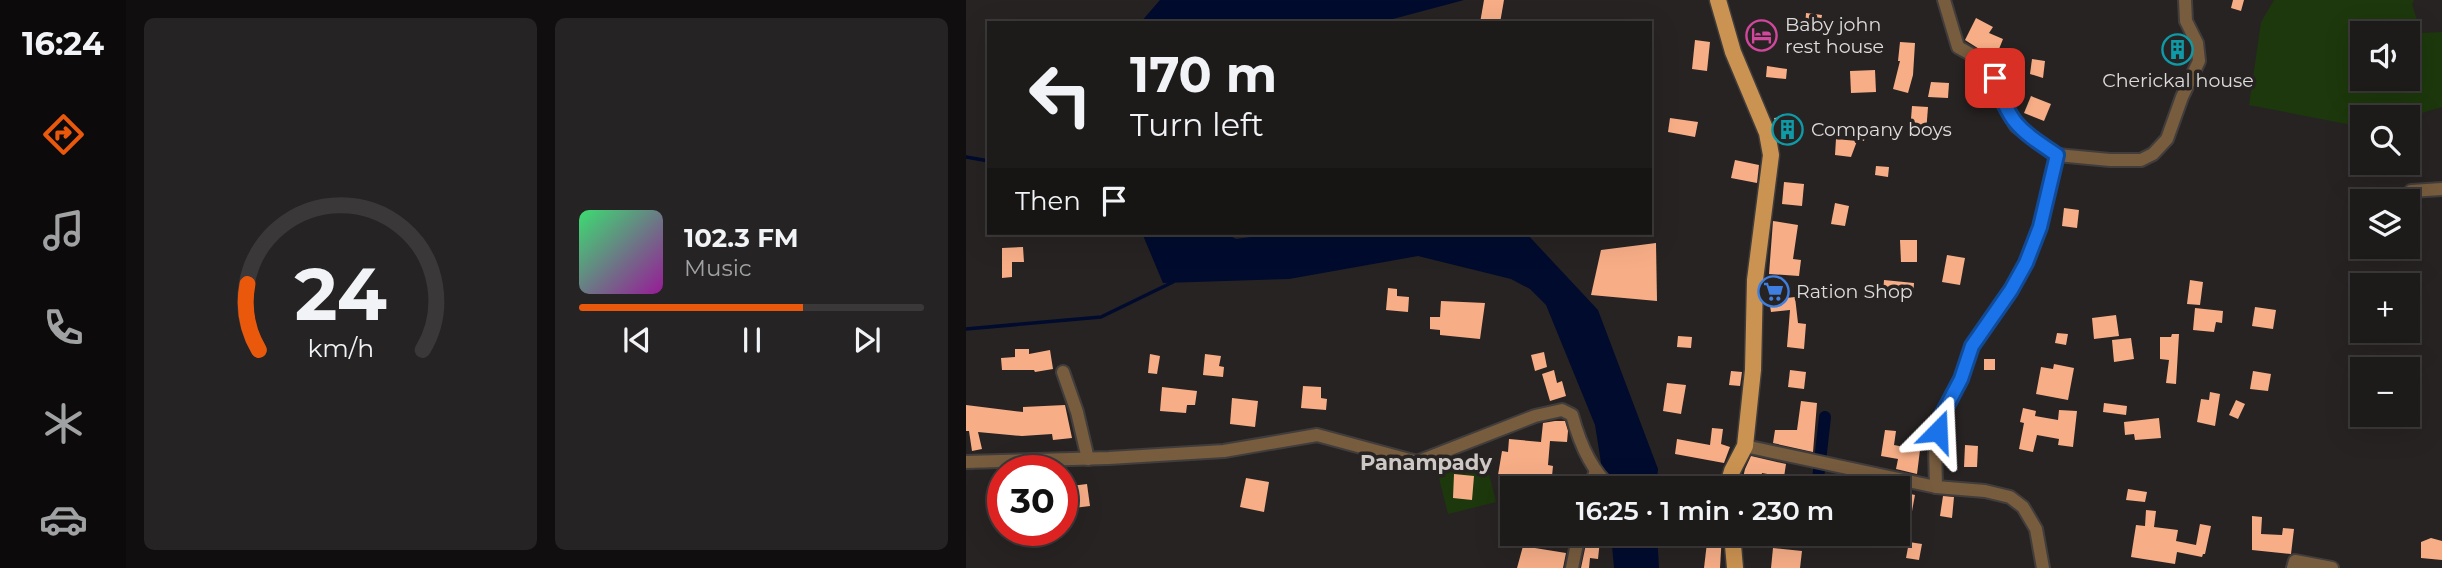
<!DOCTYPE html>
<meta charset="utf-8">
<style>
body{margin:0;font-family:Montserrat,sans-serif;background:#252323;color:#f1f3f6;height:100vh;display:flex;flex-direction:column;font-size:26px;white-space:nowrap}
*{box-sizing:border-box;margin:0}
p{font-size:23px;color:#a0a1a2}
.icon{flex:none;width:38px;height:38px;fill:none;stroke:currentColor;stroke-width:2;stroke-linecap:round;stroke-linejoin:round}
.map{position:relative;flex:1;overflow:hidden}
.panel{display:flex;flex-direction:column;gap:18px;padding:18px;background:#100e0e;width:840px}
.panel>*{flex:none}
.banner{position:absolute;left:21px;top:21px;width:665px;height:214px;border-radius:0px;box-shadow:0 7px 28px #0002,0 0 0 2px #3b3839;background:#1d1a1a;color:#f1f3f6;overflow:hidden}
.controls{position:absolute;left:1384px;top:21px;display:grid;gap:14px}
.controls a{display:grid;place-items:center;width:70px;height:70px;border-radius:0px;background:#1d1a1a;box-shadow:0 7px 28px #0002,0 0 0 2px #3b3839;font-size:35px}
.speed{position:absolute;left:21px;top:455px;display:flex;gap:14px;font-size:35px;font-weight:700;text-align:center}
.speed>*{display:grid;place-content:center;width:91px;height:91px;border-radius:50%;background:#1d1a1a;box-shadow:0 7px 28px #0002,0 0 0 2px #3b3839;line-height:1}
.speed .limit{border:10px solid #d22;background:#fff;color:#111}
.pin{position:absolute;display:grid;place-items:center;width:60px;height:60px;color:#fff;margin:-30px;border-radius:14px;box-shadow:0 4px 10px #0006}
.me{position:absolute;width:77px;margin:-38px;rotate:21deg;stroke-linejoin:round;filter:drop-shadow(0 0 5px #0008)}
.turn{display:flex;align-items:center;gap:24px;height:147px;padding:0 28px;font-size:32px}
.turn .icon{width:91px;height:91px;stroke-width:2.5}
.turn b{display:block;font-size:49px;line-height:60px}
.then{display:flex;align-items:center;height:66px;padding:0 28px;background:#0003;gap:14px;font-size:26px}
.panel .widget{flex:1;display:flex;flex-direction:column;justify-content:center;gap:10px;min-width:0;padding:0 24px;border-radius:10px;background:#252323}
.panel .dial{align-items:center;gap:0}
.dial svg{height:182px;overflow:visible;fill:none;stroke:#3b3839;stroke-width:7;stroke-linecap:round;text-anchor:middle}
.dial text{fill:#f1f3f6;stroke:none}
.song{display:flex;align-items:center;gap:21px}
.cover{width:84px;height:84px;border-radius:10px;background:linear-gradient(135deg,hsl(140 70% 55%),hsl(300 70% 35%))}
.played{height:7px;border-radius:4px;background:linear-gradient(90deg,#ea580c 65%,#3b3839 65%)}
.keys{display:flex;justify-content:space-around;direction:ltr}
.panel .tiles{flex:1;display:grid;gap:18px;grid-template-columns:repeat(2,1fr)}
.trip{position:absolute;left:534px;top:476px;width:410px;height:70px;border-radius:0px;background:#1d1a1a;box-shadow:0 7px 28px #0002,0 0 0 2px #3b3839;font-weight:600;line-height:70px;text-align:center}
main{display:flex;flex:1;min-height:0}
.dock{display:flex;flex-direction:column;width:126px;justify-content:space-around;align-items:center;background:#0c0a0a;color:#a0a1a2}
.dock .icon{width:49px;height:49px}
.dock .selected{color:#ea580c}
.dock b{font-size:32px;color:#f1f3f6}
.map>svg:first-child{display:block}
</style>
<main>
<nav class="dock">
<b>16:24</b>
<svg class="icon selected" aria-label="directions" viewBox="0 0 24 24"><path d="M12 3l9 9-9 9-9-9zM9 14v-3h6M13 9l2 2-2 2"/></svg>
<svg class="icon" aria-label="music" viewBox="0 0 24 24"><path d="M9 18V5l10-2v13"/><circle cx="6" cy="18" r="3"/><circle cx="16" cy="16" r="3"/></svg>
<svg class="icon" aria-label="phone" viewBox="0 0 24 24"><path d="M5 4h4l2 5-3 2q2 4 5 5l2-3 5 2v4C11 20 4 13 5 4z"/></svg>
<svg class="icon" aria-label="climate" viewBox="0 0 24 24"><path d="M12 3v18M4 7l16 10M4 17L20 7"/></svg>
<svg class="icon" aria-label="car" viewBox="0 0 24 24"><path d="M5 17H2v-5l4-1 3-4h7l3 4 3 1v5h-3M9 17h6M6 11h13"/><circle cx="7" cy="17" r="2"/><circle cx="17" cy="17" r="2"/></svg>
</nav>
<section class="panel">
<div class="tiles">
<div class="widget dial"><svg viewBox="0 0 100 80">
<path d="M14 69A42 42 0 1 1 86 69"/>
<path d="M14 69A42 42 0 0 1 9 40" stroke="#ea580c"/>
<text x="50" y="56" font-size="32" font-weight="700">24</text>
<text x="50" y="72" font-size="11">km/h</text>
</svg></div>
<div class="widget">
<div class="song"><i class="cover"></i><div><b>102.3 FM</b><p>Music</p></div></div>
<div class="played"></div>
<div class="keys"><svg class="icon" aria-label="previous" viewBox="0 0 24 24"><path d="M18 5L8 12l10 7zM5 5v14"/></svg><svg class="icon" aria-label="pause" viewBox="0 0 24 24"><path d="M8 5v14M16 5v14"/></svg><svg class="icon" aria-label="next" viewBox="0 0 24 24"><path d="M6 5l10 7-10 7zM19 5v14"/></svg></div>
</div>
</div>
</section>
<div class="map">
<svg width="1476" height="568" viewBox="0 0 1476 568">
<rect width="100%" height="100%" fill="#272322"/>
<g fill="#1d380c" fill-rule="evenodd">
<path d="M1308,0H1448L1446,4L1455,33L1476,32V107L1445,116L1442,124V117H1396V127L1283,105L1295,22ZM1396,33H1442V79H1396Z"/>
<polygon points="519,458 530,502 482,514 471,470"/>
</g>
<g fill="#000b2e">
<polygon points="194,0 498,0 412,23 174,23"/>
<polygon points="176,233 259,233 270,239 315,233 560,233 632,310 692,469 690,488 639,488 629,425 580,305 564,289 545,279 452,256 323,279 197,283"/>
<polygon points="645,534 691,534 693,568 648,568"/>
</g>
<g fill="none" stroke-linecap="round" stroke-linejoin="round">
<g stroke="#000b2e" stroke-width="3.5">
<polyline points="0,157 23,161"/>
<polyline points="0,329 135,317 207,282"/>
</g>
<polyline stroke="#000b2e" stroke-width="12" points="851,488 859,417"/>
</g>
<g fill="#f7ae87">
<polygon points="518,0 538,0 534,23 514,23"/>
<polygon points="1267,0 1278,0 1275,11 1265,8"/>
<polygon points="840,13 856,15 854,28 839,27"/>
<polygon points="1010,18 1027,27 1023,33 1037,39 1029,59 999,40"/>
<polygon points="790,27 805,30 804,45 786,44"/>
<polygon points="1207,39 1222,45 1221,60 1199,53"/>
<polygon points="729,40 744,42 741,71 726,69"/>
<polygon points="934,42 949,43 947,75 942,93 927,89 934,61 932,61"/>
<polygon points="1066,59 1079,61 1077,78 1064,74"/>
<polygon points="801,66 821,69 820,79 800,77"/>
<polygon points="909,70 910,92 885,93 884,71"/>
<polygon points="965,82 983,83 982,98 962,97"/>
<polygon points="1065,96 1085,104 1078,121 1058,113"/>
<polygon points="946,106 962,107 960,133 944,132"/>
<polygon points="829,115 835,139 816,141 808,118"/>
<polygon points="704,118 732,122 729,137 702,132"/>
<polygon points="890,127 900,129 898,141 888,139"/>
<polygon points="870,139 891,141 885,157 869,155"/>
<polygon points="769,160 793,165 791,183 765,178"/>
<polygon points="910,166 923,167 922,177 909,175"/>
<polygon points="818,182 838,184 836,206 816,204"/>
<polygon points="869,203 883,206 879,226 865,224"/>
<polygon points="1098,208 1113,210 1111,228 1096,226"/>
<polygon points="807,221 832,225 827,259 835,260 833,276 803,274"/>
<polygon points="934,240 951,240 951,262 935,262"/>
<polygon points="690,243 691,301 625,295 635,250"/>
<polygon points="57,247 58,262 46,262 46,277 36,278 36,248"/>
<polygon points="981,255 999,258 994,285 976,282"/>
<polygon points="918,280 948,283 947,297 917,294"/>
<polygon points="1224,280 1237,282 1234,305 1221,304"/>
<polygon points="422,288 431,289 431,296 443,297 442,312 420,310"/>
<polygon points="829,297 832,323 840,324 838,349 821,347 824,310 805,312 803,300"/>
<polygon points="475,301 519,303 514,339 474,335 474,330 464,329 464,317 474,317"/>
<polygon points="1289,307 1310,310 1307,329 1286,326"/>
<polygon points="1229,308 1257,311 1256,323 1250,322 1248,332 1227,330"/>
<polygon points="1150,315 1153,336 1128,339 1126,318"/>
<polygon points="1091,333 1102,334 1100,345 1089,343"/>
<polygon points="1206,334 1213,334 1210,384 1200,383 1203,360 1194,359 1194,337 1205,337"/>
<polygon points="712,336 726,337 725,348 711,347"/>
<polygon points="1165,338 1168,359 1148,362 1146,340"/>
<polygon points="49,349 63,349 63,354 84,350 87,369 69,372 68,370 36,370 35,358 49,357"/>
<polygon points="578,352 581,367 569,371 565,355"/>
<polygon points="184,354 194,356 191,374 182,373"/>
<polygon points="239,354 255,356 253,366 258,367 257,377 237,375"/>
<rect x="1018" y="359" width="11" height="11"/>
<polygon points="1088,364 1108,368 1102,400 1070,394 1075,367 1087,369"/>
<polygon points="588,370 591,383 596,381 600,396 584,401 576,374"/>
<polygon points="824,370 840,372 838,389 822,387"/>
<polygon points="765,371 776,372 774,386 763,385"/>
<polygon points="1287,371 1305,374 1302,391 1284,389"/>
<polygon points="701,383 720,385 715,414 697,411"/>
<polygon points="337,386 355,387 355,398 361,399 360,410 335,408"/>
<polygon points="196,387 231,391 229,405 221,405 220,413 194,411"/>
<polygon points="1244,392 1254,394 1249,426 1231,422 1235,399 1243,400"/>
<polygon points="266,398 292,401 289,427 264,424"/>
<polygon points="1270,400 1279,404 1272,419 1263,415"/>
<polygon points="835,401 851,403 847,452 807,443 809,430 831,430"/>
<polygon points="1138,403 1161,406 1160,415 1137,412"/>
<polygon points="0,405 57,412 57,407 99,405 106,438 87,440 86,434 56,436 12,432 16,449 6,451 3,431 0,431"/>
<polygon points="1057,408 1070,411 1069,416 1092,420 1093,410 1111,411 1107,447 1092,445 1093,439 1071,435 1067,452 1053,449 1058,423 1054,422"/>
<polygon points="1193,418 1195,438 1169,440 1168,434 1159,435 1158,422"/>
<polygon points="589,421 599,421 602,431 601,442 584,441 582,465 587,466 586,476 581,476 580,481 532,475 536,451 542,452 543,439 575,442 577,423"/>
<polygon points="746,428 757,429 755,444 764,447 758,463 709,454 711,439 744,445"/>
<polygon points="919,430 930,431 928,445 954,450 951,474 930,469 932,459 915,456"/>
<polygon points="999,445 1012,446 1011,467 998,467"/>
<polygon points="785,456 820,464 818,477 796,473 794,485 776,482 779,469"/>
<polygon points="488,474 508,476 506,500 487,498"/>
<polygon points="280,478 303,482 298,512 274,507"/>
<polygon points="121,484 124,506 100,509 97,487"/>
<polygon points="1162,489 1181,492 1179,502 1160,500"/>
<polygon points="931,491 949,495 944,522 931,520"/>
<polygon points="977,496 988,497 986,518 974,516"/>
<polygon points="1180,510 1190,511 1188,527 1212,530 1210,541 1230,545 1234,524 1245,526 1239,554 1237,554 1236,557 1211,552 1209,564 1165,557 1170,525 1179,526"/>
<polygon points="1286,516 1296,517 1295,534 1316,535 1317,528 1328,529 1325,554 1286,550"/>
<polygon points="742,534 756,534 754,568 738,568"/>
<polygon points="1465,538 1476,541 1476,560 1455,558 1455,542"/>
<polygon points="621,539 634,540 632,559 624,558 623,568 615,568"/>
<polygon points="943,542 956,544 953,560 940,558"/>
<polygon points="557,546 600,553 597,568 551,568"/>
<polygon points="807,548 836,551 834,568 805,568"/>
</g>
<g fill="none" stroke-linecap="round" stroke-linejoin="round">
<defs>
<g id="minor">
<polyline points="1091,155 1144,160 1175,160 1187,154 1201,139 1216,97 1233,61 1231,43 1220,21 1219,0"/>
<polyline points="1445,191 1476,189"/>
<polyline points="97,372 111,412 122,459"/>
<polyline points="779,446 970,487 1019,491 1044,497 1057,507 1070,529 1077,568"/>
<path d="M0,462L143,458L258,451L351,435L451,462L569,416L596,410L606,415C613,441 624,470 646,488"/>
<polyline points="970,487 969,446 976,415 995,379 1006,346 1045,290 1060,263 1074,227 1091,155 1050,126 1038,106 1029,77 1022,64 992,47 978,0"/>
<polyline points="623,488 630,471"/>
<polyline points="606,568 613,534"/>
<polyline points="1327,568 1329,561 1366,568"/>
</g>
<g id="major">
<polyline points="752,0 767,52 801,133 805,155 789,280 787,370 779,446 766,471 761,488"/>
<polyline points="766,534 769,568"/>
</g>
</defs>
<use href="#minor" stroke="#413d3c" stroke-width="16"/>
<use href="#major" stroke="#413d3c" stroke-width="19"/>
<use href="#minor" stroke="#775c3e" stroke-width="12"/>
<use href="#major" stroke="#cb9351" stroke-width="16"/>
</g>
<g fill="none" stroke-linecap="round" stroke-linejoin="round">
<defs>
<path id="route" d="M972,431L976,415L995,379L1006,346L1045,290L1060,263L1074,227L1091,155C1051,128 1044,124 1029,78"/>
</defs>
<use href="#route" stroke="#114b97" stroke-width="18"/>
<use href="#route" stroke="#1a73e8" stroke-width="12"/>
</g>
<defs>
<symbol id="hotel-ring" viewBox="-11 -11 22 22"><circle r="9.5" fill="#272322" stroke="#d1479c" stroke-width="1.5"/><path d="M-6-4.5h1.5V1H6V5H4.5V3h-9V5H-6ZM-4 0a1.8 1.8 0 1 1 3.6 0ZM.5 0V-2.5h3Q6-2.5 6 0Z" fill="#d1479c"/></symbol>
<symbol id="building-ring" viewBox="-11 -11 22 22"><circle r="9.5" fill="#272322" stroke="#0f9aa8" stroke-width="1.5"/><path d="M-4-6H4V6H1V3H-1V6H-4ZM-2.5-4.3h1.7v1.8h-1.7ZM.8-4.3h1.7v1.8H.8ZM-2.5-1h1.7V.8h-1.7ZM.8-1h1.7V.8H.8Z" fill="#0f9aa8"/></symbol>
<symbol id="supermarket-ring" viewBox="-11 -11 22 22"><circle r="9.5" fill="#272322" stroke="#3f7fe0" stroke-width="1.5"/><path d="M-6-5.5h2.5l.6 2H6L4.5 2H-2.5L-4.4-4H-6ZM-1.5 3.2a1.3 1.3 0 1 0 .1 0ZM3 3.2a1.3 1.3 0 1 0 .1 0Z" fill="#3f7fe0"/></symbol>
</defs>
<g fill-rule="evenodd">
<use href="#hotel-ring" x="778" y="18" width="35" height="35"/>
<use href="#building-ring" x="1194" y="32" width="35" height="35"/>
<use href="#building-ring" x="804" y="112" width="35" height="35"/>
<use href="#supermarket-ring" x="790" y="274" width="35" height="35"/>
</g>
<g text-anchor="middle" stroke-width="7" stroke-linejoin="round" paint-order="stroke">
<g font-size="19" fill="#dedcdb" stroke="#272322" text-anchor="start">
<text x="819" y="31">Baby john<tspan x="819" dy="22">rest house</tspan></text>
<text x="1212" y="87" text-anchor="middle">Cherickal house</text>
<text x="845" y="136">Company boys</text>
<text x="830" y="298">Ration Shop</text>
</g>
<g font-size="21" font-weight="bold" fill="#cdc8c6" stroke="#272322">
<text x="460" y="470">Panampady</text>
</g>
</g>
</svg>
<div class="controls">
<a><svg class="icon" aria-label="sound" viewBox="0 0 24 24"><path d="M4 9h4l5-4v14l-5-4H4zM17 9q2 3 0 6"/></svg></a>
<a><svg class="icon" aria-label="search" viewBox="0 0 24 24"><circle cx="10" cy="10" r="6"/><path d="M15 15l6 6"/></svg></a>
<a><svg class="icon" aria-label="layers" viewBox="0 0 24 24"><path d="M12 4l9 5-9 5-9-5zM3 14l9 5 9-5"/></svg></a>
<a>+</a>
<a>−</a>
</div>
<div class="speed"><div class="limit">30</div></div>
<div class="pin" style="left:1029px;top:78px;background:#d93025"><svg class="icon" aria-label="arrive" viewBox="0 0 24 24"><path d="M6 21V4h12l-3 4 3 4H6"/></svg></div>
<svg class="me" style="left:972px;top:431px" viewBox="-20 -20 40 40"><path d="M0-17L14 15 0 8-14 15z" fill="#1a73e8" stroke="#fff" stroke-width="4"/></svg>
<div class="trip">16:25 · 1 min · 230 m</div>
<div class="banner">
<div class="turn"><svg class="icon" aria-label="left" viewBox="0 0 24 24"><path d="M17 20v-9H6M10 6l-5 5 5 5"/></svg><div><b>170 m</b>Turn left</div></div>
<div class="then">Then<svg class="icon" aria-label="arrive" viewBox="0 0 24 24"><path d="M6 21V4h12l-3 4 3 4H6"/></svg></div>
</div>
</div>
</main>
